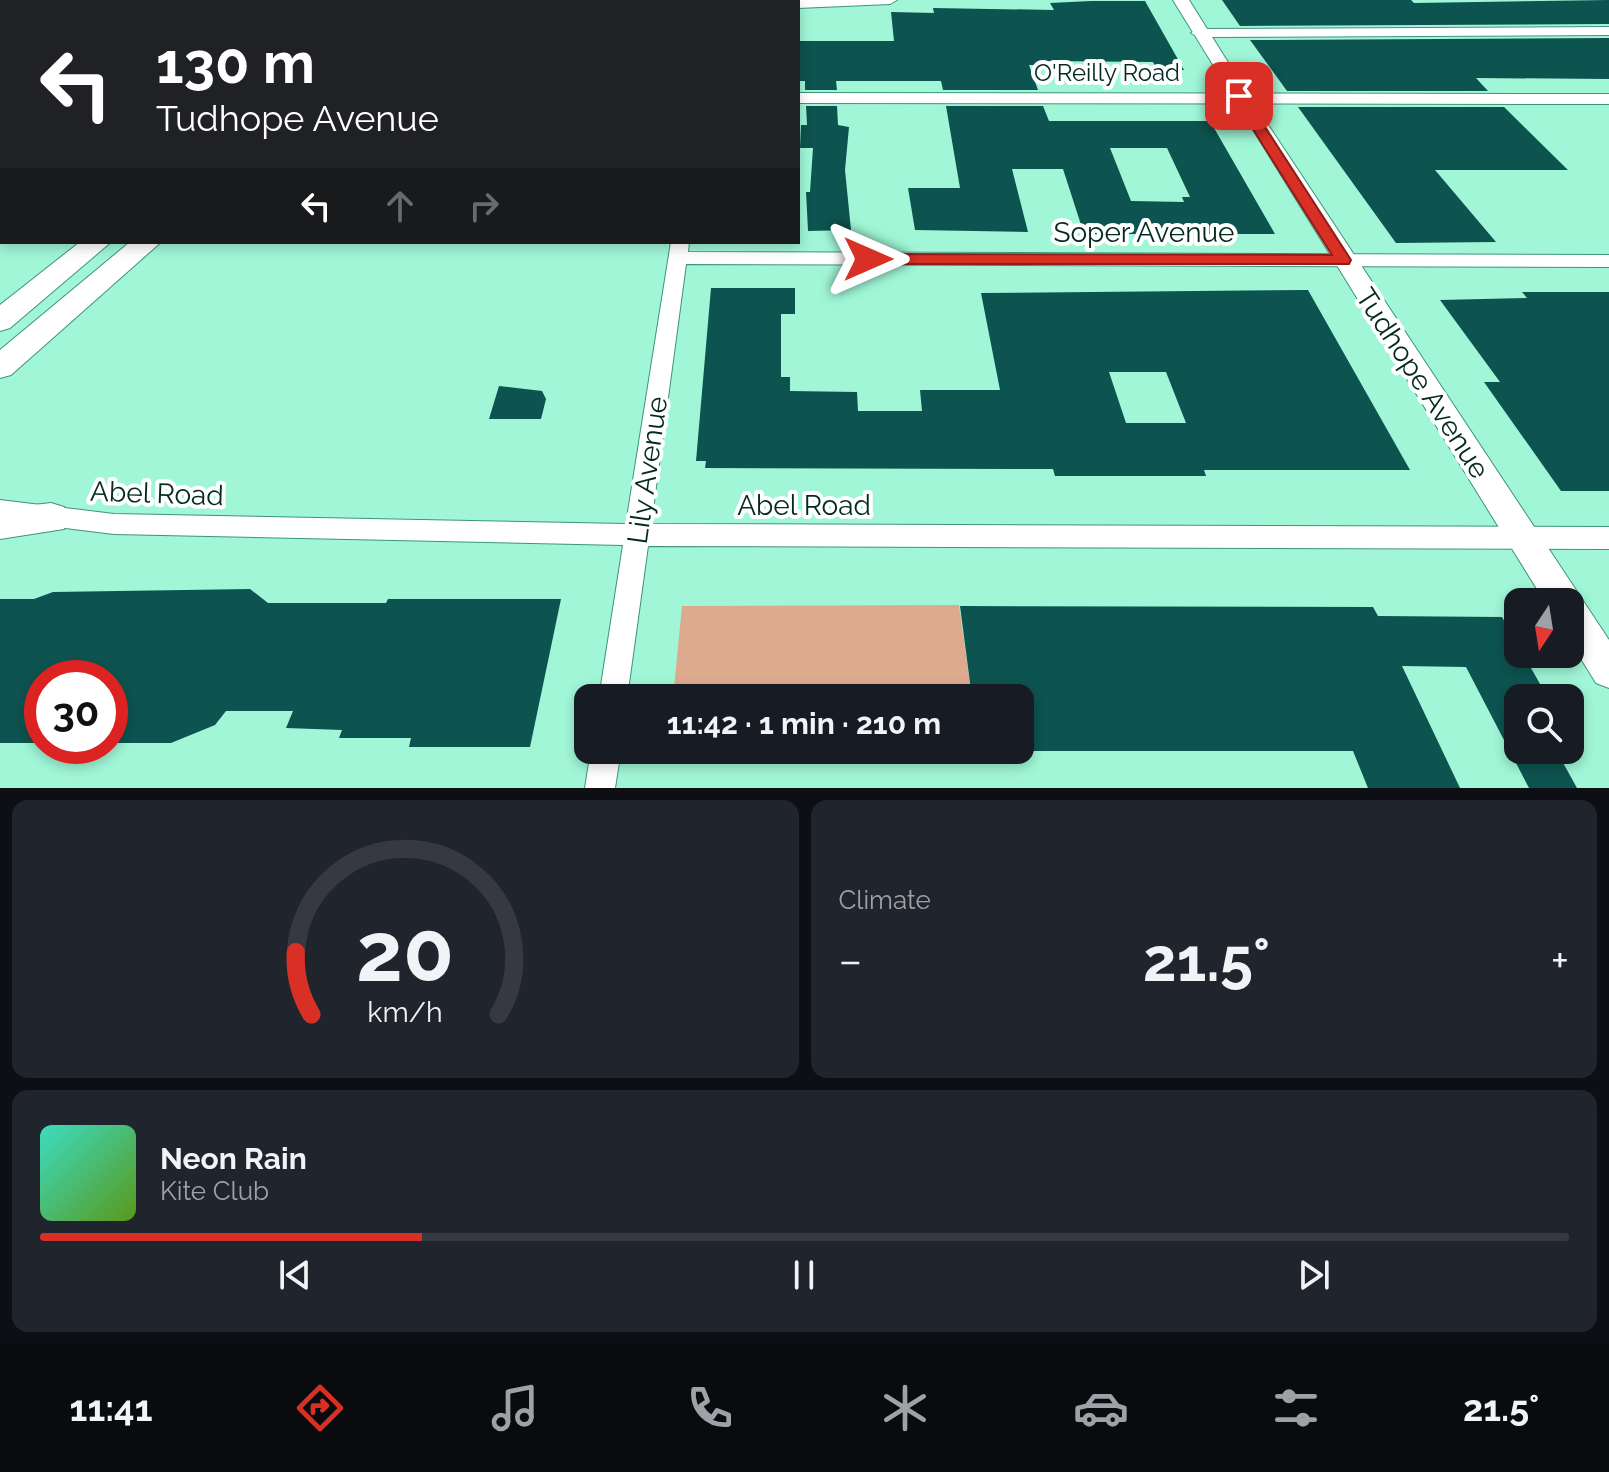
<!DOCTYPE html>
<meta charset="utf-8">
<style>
body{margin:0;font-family:Raleway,sans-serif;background:#20242c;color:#f1f3f6;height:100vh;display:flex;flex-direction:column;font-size:30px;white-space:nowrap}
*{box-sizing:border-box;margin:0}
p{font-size:26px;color:#9ea1a6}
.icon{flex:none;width:44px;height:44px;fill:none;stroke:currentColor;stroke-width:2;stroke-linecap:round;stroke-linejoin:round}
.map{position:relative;height:788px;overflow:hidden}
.side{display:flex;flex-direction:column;gap:12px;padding:12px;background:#0d0f14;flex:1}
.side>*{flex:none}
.hud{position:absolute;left:0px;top:0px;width:800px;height:244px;box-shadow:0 4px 12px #0003;background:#202124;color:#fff;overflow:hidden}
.needle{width:52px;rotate:192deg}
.buttons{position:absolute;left:1504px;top:588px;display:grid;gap:16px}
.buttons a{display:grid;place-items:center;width:80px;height:80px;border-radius:16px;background:#171b24;box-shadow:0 4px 12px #0003;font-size:40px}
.speed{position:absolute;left:24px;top:660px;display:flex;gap:16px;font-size:40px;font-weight:700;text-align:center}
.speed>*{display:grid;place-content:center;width:104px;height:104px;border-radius:50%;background:#171b24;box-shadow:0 4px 12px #0003;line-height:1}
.speed .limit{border:12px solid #d22;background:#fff;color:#111}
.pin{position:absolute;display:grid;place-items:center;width:68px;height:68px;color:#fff;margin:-34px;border-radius:16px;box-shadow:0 4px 12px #0006}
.me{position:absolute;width:88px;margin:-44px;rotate:90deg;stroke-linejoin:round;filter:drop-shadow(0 0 6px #0008)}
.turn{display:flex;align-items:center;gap:28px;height:168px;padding:0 24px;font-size:36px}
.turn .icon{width:104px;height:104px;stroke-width:2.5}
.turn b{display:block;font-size:56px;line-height:68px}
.lanes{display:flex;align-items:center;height:76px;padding:0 24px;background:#0003;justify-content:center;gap:40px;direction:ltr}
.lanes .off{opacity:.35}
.big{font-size:60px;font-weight:700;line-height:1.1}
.side .card{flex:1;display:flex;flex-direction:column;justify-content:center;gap:12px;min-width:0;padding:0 28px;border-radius:16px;background:#20242c}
.side .dial{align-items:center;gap:0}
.dial svg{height:208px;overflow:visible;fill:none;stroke:#363941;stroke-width:7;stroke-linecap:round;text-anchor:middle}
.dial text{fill:#f1f3f6;stroke:none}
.song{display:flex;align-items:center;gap:24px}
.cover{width:96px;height:96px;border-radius:12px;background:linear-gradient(135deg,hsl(170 70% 55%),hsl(90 70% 35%))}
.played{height:8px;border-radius:4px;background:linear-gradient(90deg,#d93025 25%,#363941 25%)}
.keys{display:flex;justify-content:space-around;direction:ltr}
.heat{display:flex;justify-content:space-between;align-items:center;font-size:44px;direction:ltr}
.side .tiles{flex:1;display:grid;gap:12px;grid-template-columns:1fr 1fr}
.card:last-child{grid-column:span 2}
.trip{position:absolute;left:574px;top:684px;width:460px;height:80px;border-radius:16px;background:#171b24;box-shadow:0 4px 12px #0003;font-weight:700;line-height:80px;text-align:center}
.tab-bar{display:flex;height:128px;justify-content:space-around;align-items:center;background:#090b0e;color:#9ea1a6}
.tab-bar .icon{width:56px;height:56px}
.tab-bar .active{color:#d93025}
.tab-bar b{font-size:36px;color:#f1f3f6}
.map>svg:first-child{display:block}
</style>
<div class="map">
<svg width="1609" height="788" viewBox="0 0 1609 788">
<rect width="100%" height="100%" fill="#a0f6d7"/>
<polygon fill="#ddaa8f" points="959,605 972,698 673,698 682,606"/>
<g fill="#0d534f" fill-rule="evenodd">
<polygon points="1222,0 1411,0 1414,3 1609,0 1609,24 1240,26"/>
<polygon points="1091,1 1145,1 1184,70 1157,70 1153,62 1043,61 1044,65 1029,65 1038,90 943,90 941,81 836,81 837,90 805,90 805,81 798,81 798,41 894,41 891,12 934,13 933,8 1054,10 1050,3"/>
<polygon points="1609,38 1609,79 1476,78 1488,91 1287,91 1250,40"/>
<polygon points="806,106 837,106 838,125 849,127 845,170 851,230 808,231 806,192 810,192 813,148 800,148 801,125 807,125"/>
<path d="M946,106H1043L1049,121H1210L1275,234H1084L1063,169H1012L1028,232L915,230L908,188H960ZM1110,148H1167L1190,197H1182L1184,202L1131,201Z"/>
<polygon points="1298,107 1504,107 1568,170 1435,170 1496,242 1396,243"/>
<path d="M711,288H795V314H781V377H790V391L857,392L858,411H922L920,390H1000L981,293L1308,290L1410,470H1204L1206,476H1055L1053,469L705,468L706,461H696ZM1109,372H1166L1186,423H1126Z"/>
<polygon points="1522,292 1609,292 1609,491 1561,491 1484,382 1500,382 1440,300 1527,298"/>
<polygon points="499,386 542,391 546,399 541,419 489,419"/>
<polygon points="250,589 268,603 386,603 388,599 561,599 530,747 409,747 411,738 339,738 342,730 286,728 293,711 226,711 215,725 171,743 110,743 110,678 42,678 42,743 0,743 0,599 34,599 53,592"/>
<polygon points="960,606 1373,607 1378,616 1502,617 1518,645 1518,654 1523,654 1548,698 1518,698 1518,750 1556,750 1577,788 1529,788 1466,667 1402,666 1460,788 1368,788 1353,751 1020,751 1020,698 972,698"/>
</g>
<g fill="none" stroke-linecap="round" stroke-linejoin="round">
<defs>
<g id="minor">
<polygon points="618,0 632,0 633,2 619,2"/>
<polygon points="713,0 729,0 731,2 715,2"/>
<polygon points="798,0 897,0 890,4 798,8 798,2 793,2"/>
<polygon points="1609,27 1609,35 1198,37 1191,33 1198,29"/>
<rect x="0" y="62" width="2" height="8"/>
<polygon points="798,93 1609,94 1609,104 798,103"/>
<rect x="0" y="227" width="2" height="12"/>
<polygon points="671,242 689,242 688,252 1609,255 1609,267 686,264 651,524 1609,527 1609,549 648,546 627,698 599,698 623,545 114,534 0,520 0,500 114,514 626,524"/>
<polygon points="591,750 621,750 615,788 585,788"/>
</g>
<polygon id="tertiary" points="1173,0 1189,0 1249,96 1609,640 1609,688 1596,683 1570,641 1570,602 1545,602"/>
<g id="secondary">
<polygon points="370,0 390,0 368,2"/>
<polygon points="416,0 436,0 414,2"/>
<polygon points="441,0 461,0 439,2"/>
<polygon points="80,242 111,242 10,328 0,331 0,305"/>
<polygon points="130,242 161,242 11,375 0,378 0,350"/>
<polygon points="51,503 64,507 69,518 64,529 0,539 0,509"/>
</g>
</defs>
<use href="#minor" stroke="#3d9579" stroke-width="2"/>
<use href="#tertiary" stroke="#3d9579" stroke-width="2"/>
<use href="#secondary" stroke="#3d9579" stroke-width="2"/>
<use href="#minor" fill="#fff" fill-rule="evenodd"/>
<use href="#tertiary" fill="#fff" fill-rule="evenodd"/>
<use href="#secondary" fill="#fff" fill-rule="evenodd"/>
</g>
<polygon fill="#d93025" stroke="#8d1f18" stroke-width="2" points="1234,94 1245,96 1351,260 1349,264 868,264 860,259 868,254 1332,255 1232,96"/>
<g text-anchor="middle" stroke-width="8" stroke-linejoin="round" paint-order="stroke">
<g font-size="24" fill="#042a1f" stroke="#fff">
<text x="1107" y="81">O'Reilly Road</text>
</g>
<g font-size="28" fill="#042a1f" stroke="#fff">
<text x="1144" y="242">Soper Avenue</text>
<text transform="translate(1423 383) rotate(57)" y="10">Tudhope Avenue</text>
<text transform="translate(647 470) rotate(-82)" y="10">Lily Avenue</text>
<text transform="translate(157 493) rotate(2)" y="10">Abel Road</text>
<text x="804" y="515">Abel Road</text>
</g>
</g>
</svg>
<div class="buttons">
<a><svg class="needle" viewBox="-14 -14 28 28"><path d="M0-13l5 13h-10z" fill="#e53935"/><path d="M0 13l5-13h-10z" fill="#9ea1a6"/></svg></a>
<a><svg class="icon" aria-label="search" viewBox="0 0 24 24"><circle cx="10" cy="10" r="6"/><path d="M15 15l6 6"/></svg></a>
</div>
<div class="speed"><div class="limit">30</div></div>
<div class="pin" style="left:1239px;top:96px;background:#d93025"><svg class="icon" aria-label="arrive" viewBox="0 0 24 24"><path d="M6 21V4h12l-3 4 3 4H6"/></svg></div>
<svg class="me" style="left:868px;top:259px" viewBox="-20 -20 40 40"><path d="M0-17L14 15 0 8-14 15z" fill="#d93025" stroke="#fff" stroke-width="4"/></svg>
<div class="trip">11:42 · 1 min · 210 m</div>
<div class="hud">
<div class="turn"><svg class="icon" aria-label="left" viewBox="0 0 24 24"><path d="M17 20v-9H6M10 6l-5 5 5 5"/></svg><div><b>130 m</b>Tudhope Avenue</div></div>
<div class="lanes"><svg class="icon" aria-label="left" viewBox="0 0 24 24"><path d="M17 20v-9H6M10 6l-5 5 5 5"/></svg><svg class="icon off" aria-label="ahead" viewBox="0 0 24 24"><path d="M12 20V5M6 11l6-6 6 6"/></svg><svg class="icon off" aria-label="right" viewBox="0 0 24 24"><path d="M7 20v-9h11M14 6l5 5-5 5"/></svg></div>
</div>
</div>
<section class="side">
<div class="tiles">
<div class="card dial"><svg viewBox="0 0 100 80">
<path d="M14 69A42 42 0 1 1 86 69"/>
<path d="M14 69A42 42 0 0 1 8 45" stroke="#d93025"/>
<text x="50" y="56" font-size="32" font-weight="700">20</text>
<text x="50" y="72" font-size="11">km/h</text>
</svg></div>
<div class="card"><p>Climate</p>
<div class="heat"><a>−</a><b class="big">21.5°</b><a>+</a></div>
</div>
<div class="card">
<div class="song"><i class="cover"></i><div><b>Neon Rain</b><p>Kite Club</p></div></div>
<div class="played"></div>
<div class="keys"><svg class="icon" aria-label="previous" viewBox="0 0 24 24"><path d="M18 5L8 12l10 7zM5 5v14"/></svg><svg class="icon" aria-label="pause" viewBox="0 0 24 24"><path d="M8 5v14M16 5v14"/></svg><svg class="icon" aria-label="next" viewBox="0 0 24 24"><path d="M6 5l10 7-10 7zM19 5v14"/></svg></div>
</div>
</div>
</section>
<nav class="tab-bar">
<b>11:41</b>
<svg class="icon active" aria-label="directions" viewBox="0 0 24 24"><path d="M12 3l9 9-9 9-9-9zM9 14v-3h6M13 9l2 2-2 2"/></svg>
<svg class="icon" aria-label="music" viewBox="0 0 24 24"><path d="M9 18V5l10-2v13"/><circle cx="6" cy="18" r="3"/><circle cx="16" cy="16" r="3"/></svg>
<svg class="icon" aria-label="phone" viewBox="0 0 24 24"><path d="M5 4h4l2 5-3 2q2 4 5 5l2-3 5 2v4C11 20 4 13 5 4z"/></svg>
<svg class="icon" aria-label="climate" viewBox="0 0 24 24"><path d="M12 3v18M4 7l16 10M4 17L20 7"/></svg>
<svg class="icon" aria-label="car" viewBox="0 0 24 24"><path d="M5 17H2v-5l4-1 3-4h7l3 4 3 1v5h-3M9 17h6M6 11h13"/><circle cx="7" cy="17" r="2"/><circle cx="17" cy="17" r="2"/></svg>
<svg class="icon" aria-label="filters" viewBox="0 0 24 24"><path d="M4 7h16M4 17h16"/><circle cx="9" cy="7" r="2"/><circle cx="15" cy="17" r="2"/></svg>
<b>21.5°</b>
</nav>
